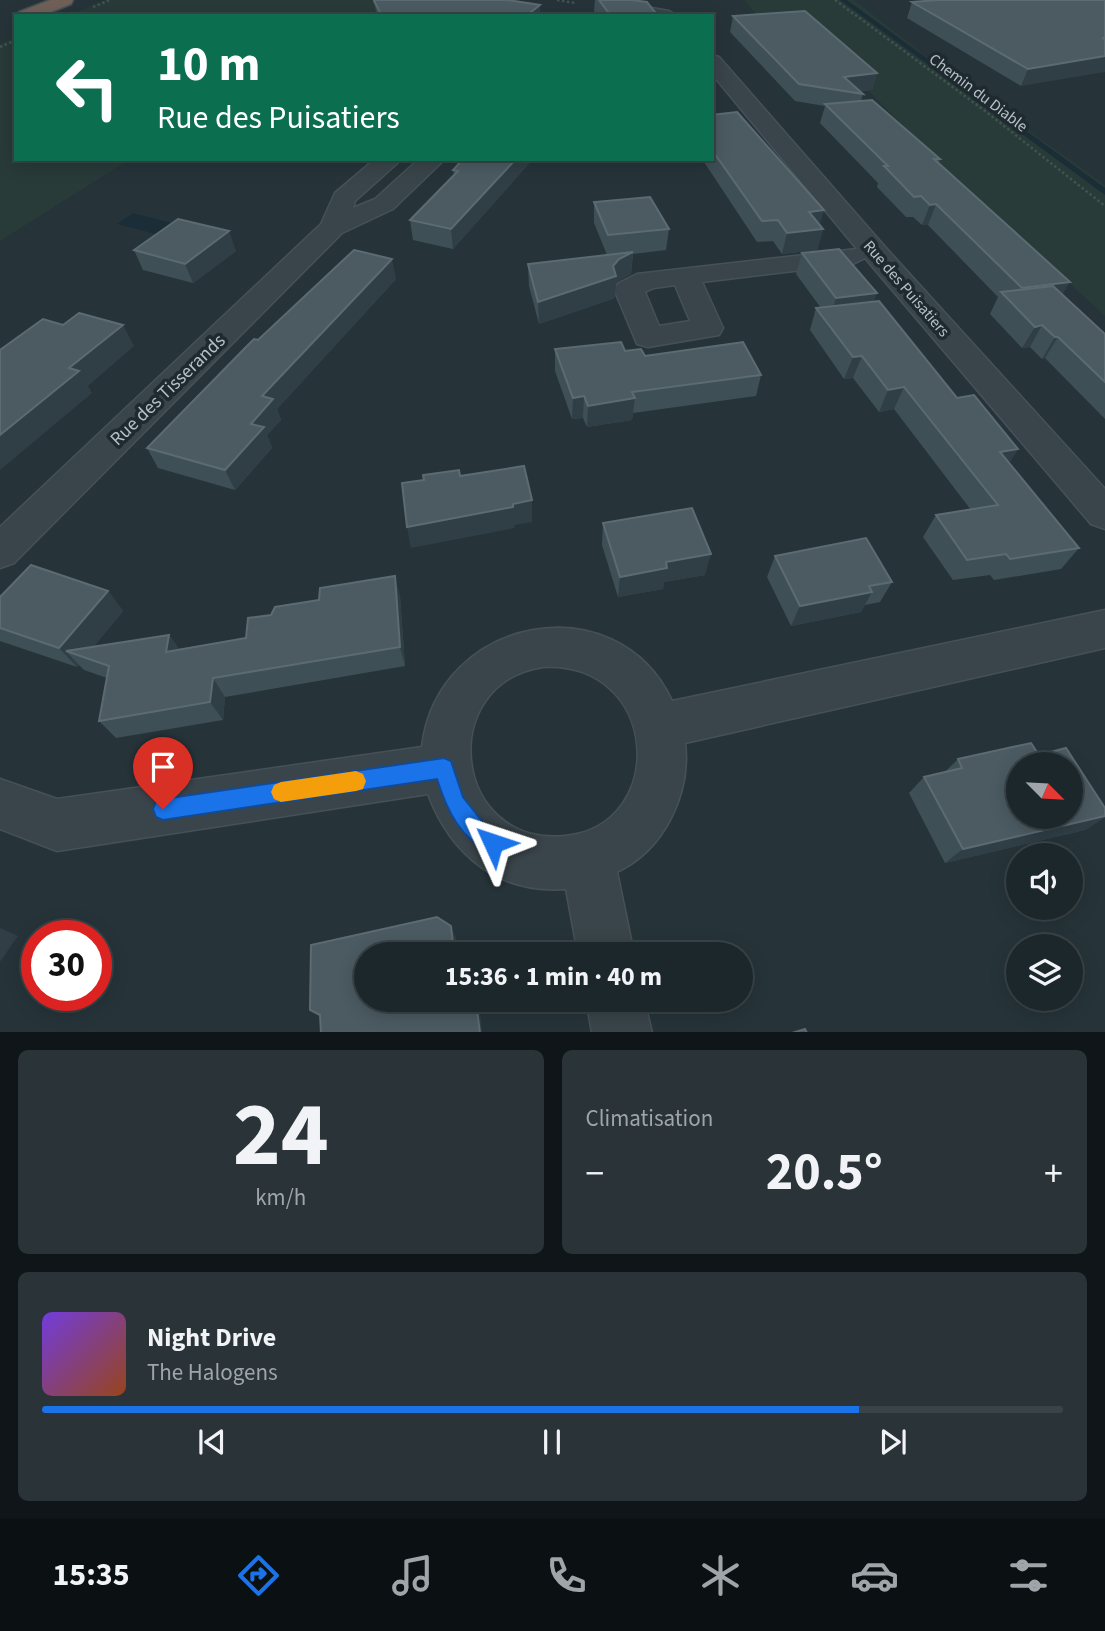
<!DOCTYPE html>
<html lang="fr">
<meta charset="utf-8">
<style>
body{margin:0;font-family:"Source Sans 3",sans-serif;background:#293338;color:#f1f3f6;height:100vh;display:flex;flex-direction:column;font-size:26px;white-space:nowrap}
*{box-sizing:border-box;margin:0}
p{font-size:23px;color:#a0a5a9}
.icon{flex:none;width:38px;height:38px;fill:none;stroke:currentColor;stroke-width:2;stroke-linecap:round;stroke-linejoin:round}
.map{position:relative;height:1032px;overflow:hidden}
.details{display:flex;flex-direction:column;gap:18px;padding:18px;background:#0f1518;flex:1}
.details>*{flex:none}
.banner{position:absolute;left:14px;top:14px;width:700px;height:147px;border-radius:0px;box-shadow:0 4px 18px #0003,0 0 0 2px #3a4448;background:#0b6e4f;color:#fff;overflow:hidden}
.needle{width:46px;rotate:114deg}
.tools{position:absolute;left:1006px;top:752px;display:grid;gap:14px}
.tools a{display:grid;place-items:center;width:77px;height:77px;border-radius:50%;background:#1c272c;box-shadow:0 4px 18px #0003,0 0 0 2px #3a4448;font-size:35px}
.speed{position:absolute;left:21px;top:920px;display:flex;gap:14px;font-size:35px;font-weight:700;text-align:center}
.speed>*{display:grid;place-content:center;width:91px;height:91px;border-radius:50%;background:#1c272c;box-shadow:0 4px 18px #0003,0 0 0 2px #3a4448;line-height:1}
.speed .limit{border:10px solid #d22;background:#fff;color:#111}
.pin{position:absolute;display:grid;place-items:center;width:60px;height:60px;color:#fff;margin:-72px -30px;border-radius:50% 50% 50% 0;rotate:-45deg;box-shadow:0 0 7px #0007}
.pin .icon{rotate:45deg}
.me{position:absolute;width:77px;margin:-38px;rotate:312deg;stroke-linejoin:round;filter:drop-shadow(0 0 5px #0008)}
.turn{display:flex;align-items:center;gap:24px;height:147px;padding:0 28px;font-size:32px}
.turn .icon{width:91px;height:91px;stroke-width:2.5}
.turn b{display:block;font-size:49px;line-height:60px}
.big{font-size:52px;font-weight:700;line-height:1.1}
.details .widget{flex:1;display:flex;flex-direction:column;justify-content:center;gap:10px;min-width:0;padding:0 24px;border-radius:10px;background:#293338}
.details .dial{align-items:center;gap:0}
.dial b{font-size:91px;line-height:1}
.song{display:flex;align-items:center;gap:21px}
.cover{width:84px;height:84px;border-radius:10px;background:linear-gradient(135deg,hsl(260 70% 55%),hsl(20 70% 35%))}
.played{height:7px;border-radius:4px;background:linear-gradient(90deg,#1a73e8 80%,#3a4448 80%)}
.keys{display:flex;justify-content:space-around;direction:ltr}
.heat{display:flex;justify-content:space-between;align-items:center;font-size:38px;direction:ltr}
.details .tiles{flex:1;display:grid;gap:18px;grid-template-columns:1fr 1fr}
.widget:last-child{grid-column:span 2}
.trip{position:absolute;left:354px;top:942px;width:399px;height:70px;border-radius:35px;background:#1c272c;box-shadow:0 4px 18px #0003,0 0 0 2px #3a4448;font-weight:700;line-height:70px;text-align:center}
.dock{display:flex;height:112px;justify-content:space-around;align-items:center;background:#0b1012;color:#a0a5a9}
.dock .icon{width:49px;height:49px}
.dock .selected{color:#1a73e8}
.dock b{font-size:32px;color:#f1f3f6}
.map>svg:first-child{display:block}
</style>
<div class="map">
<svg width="1105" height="1033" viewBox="0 0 1105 1033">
<rect width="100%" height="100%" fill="#26343a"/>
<g fill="#283b38">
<polygon points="105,0 396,0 369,16 67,16"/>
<polygon points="744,0 854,0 942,69 1105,185 1105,316 946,169 857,79 758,16"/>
<polygon points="16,37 16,159 130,159 0,241 0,44"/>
</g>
<polygon fill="#1b2e37" points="133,213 176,224 160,235 117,224"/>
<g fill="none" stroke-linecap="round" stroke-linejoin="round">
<polygon fill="#1b2e37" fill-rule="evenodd" points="840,0 847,0 1105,188 1105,195"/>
<defs>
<g id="minor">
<polygon points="606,0 669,11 678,16 637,16 599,9 596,5 599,1"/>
<path d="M712,55L719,57L886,248L1105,489V529L1091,524L865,258L853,264L702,282L723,328L719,335L648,347L637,344L614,289L619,283L637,274L857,249L712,74ZM675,285L690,321L659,326L645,292L654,288Z"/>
<polygon points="375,159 402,159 355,201 353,208 375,199 419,159 445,159 393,209 342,233 14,563 0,568 0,527 321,224 335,193"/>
<path d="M1105,610V648L685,743C691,794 664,850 617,872L634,954H578L566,889C498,894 451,855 428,794L57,851L0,829V779L57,799L422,747C437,616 617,582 672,701ZM543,667C661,661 669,826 565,836C452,847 435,683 543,667Z"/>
<polygon points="586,999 644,999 652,1033 592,1033"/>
</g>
<polygon id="highway" points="50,0 73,0 71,4 41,16 16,16 19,12"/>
</defs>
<use href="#minor" stroke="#465157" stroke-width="3"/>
<use href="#highway" stroke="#455056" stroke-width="3"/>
<g stroke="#415350" stroke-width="2.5" stroke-dasharray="2.5 2.5" stroke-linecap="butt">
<polyline points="557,0 575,3"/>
<polyline points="835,0 989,114 1105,206"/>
<polyline points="93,7 110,0"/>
<polyline points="0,47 16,40"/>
</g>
<use href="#minor" fill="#3a454b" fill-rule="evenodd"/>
<use href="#highway" fill="#706058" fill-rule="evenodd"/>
</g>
<g fill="#3f4f56">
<polygon points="595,0 634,0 658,16 598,16 594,11"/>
<polygon points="1105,0 1021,86 907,18 912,2"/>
<polygon points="374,1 540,5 540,16 377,16"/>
<polygon points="733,16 877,73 872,90 860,91 863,94 861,101 940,159 939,163 1062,295 1105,334 1105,419 1045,358 1042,359 1030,347 1022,348 990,314 998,297 928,225 922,225 913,217 906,217 877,187 878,183 820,123 825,106 795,101 730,32"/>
<polygon points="712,115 824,210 819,224 823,229 817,250 782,254 773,241 757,242 702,159 712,159"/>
<polygon points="463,159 533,159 453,249 413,240 410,220 454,176 453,170"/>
<polygon points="594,202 669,229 666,250 633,254 631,274 618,281 616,283 615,298 539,324 529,286 528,264 607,255 594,223"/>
<polygon points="134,250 236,251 193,283 143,270"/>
<polygon points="802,253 877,293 873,301 957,398 1018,449 1009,463 1079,548 1061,569 994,580 990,575 953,580 923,537 936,515 971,510 894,409 879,412 853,378 844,379 810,330 816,308 821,308 796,274"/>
<polygon points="396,279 277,409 281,420 267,435 272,448 235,490 158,468 147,448 258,340"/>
<polygon points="555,349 625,351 645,356 761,375 756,396 633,413 632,420 587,427 583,418 572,419 555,371"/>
<polygon points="603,523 705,575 664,582 663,589 618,597 602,545"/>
<polygon points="775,556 892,582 880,602 865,605 861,612 791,626 767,577"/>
<polygon points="108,591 123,611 94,646 169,635 179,649 246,638 400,596 405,666 225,697 223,720 116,738 99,721 107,678 84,670 79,665 77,667 0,641 0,628"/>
<polygon points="1039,755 1105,808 1105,817 1085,830 945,863 909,793 924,777 945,772 958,759"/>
</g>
<g fill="#303f46">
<polygon points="540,5 540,16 526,16"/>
<polygon points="1105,56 1105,72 1021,86 1028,69"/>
<polygon points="877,73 872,90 851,92 844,77"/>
<polygon points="516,159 533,159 453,249 451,229"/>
<polygon points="936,204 928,225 922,225 930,205"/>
<polygon points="824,210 818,229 823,229 817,250 782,254 787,233 809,212"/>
<polygon points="229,231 236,251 193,283 185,264"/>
<polygon points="633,252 631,274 618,281 616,283 615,298 539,324 538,302 613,266 619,259"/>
<polygon points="392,259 396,279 277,409 281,420 267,435 272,448 235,490 225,470 251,424 262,396"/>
<polygon points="1070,282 1057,303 1013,305 1022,288"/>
<polygon points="877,293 869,314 829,320 836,298"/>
<polygon points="123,325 134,346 88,386 92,393 0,470 0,435 69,368"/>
<polygon points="1042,325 1030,347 1022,348 1035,327"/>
<polygon points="1055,337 1058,337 1045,358 1042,359"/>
<polygon points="862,356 853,378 844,379 853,357"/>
<polygon points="904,387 894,409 879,412 888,390"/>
<polygon points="584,396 583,418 572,419 573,398"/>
<polygon points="635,398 632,420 587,427 588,406"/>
<polygon points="1018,449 1004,471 1000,452"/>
<polygon points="532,500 532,522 514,525 515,528 411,548 407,527"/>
<polygon points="711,554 705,575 664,582 663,589 618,597 620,577 666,562"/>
<polygon points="395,576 400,596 405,666 400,647"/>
<polygon points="108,591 123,611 85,657 66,651 79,665 77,667 59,648"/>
<polygon points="872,592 861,612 791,626 800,606"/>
<polygon points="169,635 182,654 166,652"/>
<polygon points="213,678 225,697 223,720 210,702"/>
<polygon points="1105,816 1105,817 1085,830 945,863 963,849"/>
<polygon points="451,926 456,938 458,954 454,954"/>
<polygon points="0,928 18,936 0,962"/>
<polygon points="459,999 463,999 465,1014 460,1006"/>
<polygon points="476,1002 480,1010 482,1033 480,1033"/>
</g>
<g fill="#4c5b62" stroke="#5c6b72" stroke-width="2" fill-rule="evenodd">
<polygon points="375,0 508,0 540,5 526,16 382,16 374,1"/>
<polygon points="599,0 632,0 647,2 658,16 611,16"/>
<polygon points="938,0 1105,0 1105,38 1102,38 1105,39 1105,56 1028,69 912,2"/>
<polygon points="805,11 877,73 844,77 863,94 799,84 733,16"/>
<polygon points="872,100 940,159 934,159 1070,282 1022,288 936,204 930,205 921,196 914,197 884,166 888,166 825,104"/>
<polygon points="737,112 824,210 809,212 823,229 787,233 778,220 762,221 712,150 712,115"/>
<polygon points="463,159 516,159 451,229 410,220 458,171 453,170"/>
<polygon points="650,197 669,229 608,235 594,202"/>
<polygon points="178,219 229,231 185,264 134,250"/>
<polygon points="839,249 877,293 836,298 802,253"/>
<polygon points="354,250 392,259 262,396 273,399 251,424 264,427 225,470 147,448 247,346 254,339 258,340"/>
<polygon points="633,252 619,259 613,266 616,276 538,302 528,264"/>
<polygon points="1053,286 1105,334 1105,382 1058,337 1055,337 1042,325 1035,327 1001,292"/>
<polygon points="879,301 957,398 974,395 1018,449 1000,452 1079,548 1010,559 1006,554 967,560 936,515 998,505 904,387 888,390 862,356 853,357 816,308"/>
<polygon points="79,313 123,325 69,368 79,371 0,435 0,350 43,319 63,325"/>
<polygon points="621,342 625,351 641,349 645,356 743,342 761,375 632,392 635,398 588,406 584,396 573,398 555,349"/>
<polygon points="524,466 532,500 513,504 513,507 407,527 402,483 424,480 423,475 459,470 460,476"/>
<polygon points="692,508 711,554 666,562 667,568 620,577 603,523"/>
<polygon points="866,538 892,582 869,586 872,592 800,606 775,556"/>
<polygon points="31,565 108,591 59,648 0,628 0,597"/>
<polygon points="395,576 400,647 213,678 210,702 99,721 109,666 66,651 169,635 166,652 246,638 248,618 271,615 275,607 319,600 320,588"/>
<path d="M1031,743L1039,755L1066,748L1105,808V816L963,849L924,777L962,768L958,759ZM1018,765H1071V817H1018Z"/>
<polygon points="437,917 451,926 454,954 366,954 366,999 459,999 460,1006 476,1002 480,1033 321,1033 320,1015 310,1010 311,945"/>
<polygon points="805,1029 807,1033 792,1033"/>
</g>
<path fill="#1a73e8" stroke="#114b97" stroke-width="2" d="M444,758L451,761L463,797L485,825L501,835L504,843L501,851L493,854C461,840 447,811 437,779L163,820L156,817L153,809L156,802L163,799Z"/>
<polygon fill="#f59e0b" points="356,771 363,774 366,781 363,789 356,791 281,802 274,799 271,792 274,785 281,782"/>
<g text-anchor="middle" stroke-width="7" stroke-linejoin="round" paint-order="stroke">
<g font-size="16" fill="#b5c0c6" stroke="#1f2a30">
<text transform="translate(979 92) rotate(37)" y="6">Chemin du Diable</text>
<text transform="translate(907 288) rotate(49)" y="6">Rue des Puisatiers</text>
</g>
<g font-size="19" fill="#b5c0c6" stroke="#1f2a30">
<text transform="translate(167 389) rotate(-44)" y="7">Rue des Tisserands</text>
</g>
</g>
</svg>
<div class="tools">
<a><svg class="needle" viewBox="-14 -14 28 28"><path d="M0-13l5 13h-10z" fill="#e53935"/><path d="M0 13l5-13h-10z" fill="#a0a5a9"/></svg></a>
<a><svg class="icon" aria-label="sound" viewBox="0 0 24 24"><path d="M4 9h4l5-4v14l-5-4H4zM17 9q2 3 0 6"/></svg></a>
<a><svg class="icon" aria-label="layers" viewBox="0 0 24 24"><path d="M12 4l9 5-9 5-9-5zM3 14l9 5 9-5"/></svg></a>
</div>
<div class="speed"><div class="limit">30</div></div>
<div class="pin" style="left:163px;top:809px;background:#d93025"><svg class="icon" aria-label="arrive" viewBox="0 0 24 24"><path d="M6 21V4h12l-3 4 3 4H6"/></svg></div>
<svg class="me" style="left:493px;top:843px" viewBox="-20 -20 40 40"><path d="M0-17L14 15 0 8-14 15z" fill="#1a73e8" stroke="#fff" stroke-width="4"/></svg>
<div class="trip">15:36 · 1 min · 40 m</div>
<div class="banner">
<div class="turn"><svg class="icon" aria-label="left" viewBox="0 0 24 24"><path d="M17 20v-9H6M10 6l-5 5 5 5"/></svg><div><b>10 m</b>Rue des Puisatiers</div></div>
</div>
</div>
<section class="details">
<div class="tiles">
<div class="widget dial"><b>24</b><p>km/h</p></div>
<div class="widget"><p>Climatisation</p>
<div class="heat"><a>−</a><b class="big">20.5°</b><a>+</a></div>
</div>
<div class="widget">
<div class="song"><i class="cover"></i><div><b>Night Drive</b><p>The Halogens</p></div></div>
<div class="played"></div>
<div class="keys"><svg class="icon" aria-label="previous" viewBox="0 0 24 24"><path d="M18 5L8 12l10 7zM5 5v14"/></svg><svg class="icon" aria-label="pause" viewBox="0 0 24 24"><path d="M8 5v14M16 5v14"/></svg><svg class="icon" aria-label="next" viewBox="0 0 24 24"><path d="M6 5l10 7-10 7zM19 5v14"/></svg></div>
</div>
</div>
</section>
<nav class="dock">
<b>15:35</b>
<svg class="icon selected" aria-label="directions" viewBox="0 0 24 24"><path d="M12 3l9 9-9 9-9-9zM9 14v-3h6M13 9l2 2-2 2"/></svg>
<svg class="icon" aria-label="music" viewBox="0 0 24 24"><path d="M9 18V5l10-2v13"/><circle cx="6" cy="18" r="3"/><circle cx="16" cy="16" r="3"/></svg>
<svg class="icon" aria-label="phone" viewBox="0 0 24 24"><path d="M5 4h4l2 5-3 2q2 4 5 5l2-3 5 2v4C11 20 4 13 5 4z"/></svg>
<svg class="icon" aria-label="climate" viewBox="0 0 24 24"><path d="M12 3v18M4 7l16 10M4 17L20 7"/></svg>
<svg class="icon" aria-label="car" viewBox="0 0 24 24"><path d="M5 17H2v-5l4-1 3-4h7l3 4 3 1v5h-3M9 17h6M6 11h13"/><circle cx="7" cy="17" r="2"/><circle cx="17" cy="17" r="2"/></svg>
<svg class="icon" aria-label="filters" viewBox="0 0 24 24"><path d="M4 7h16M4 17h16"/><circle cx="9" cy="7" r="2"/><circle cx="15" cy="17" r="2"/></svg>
</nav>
